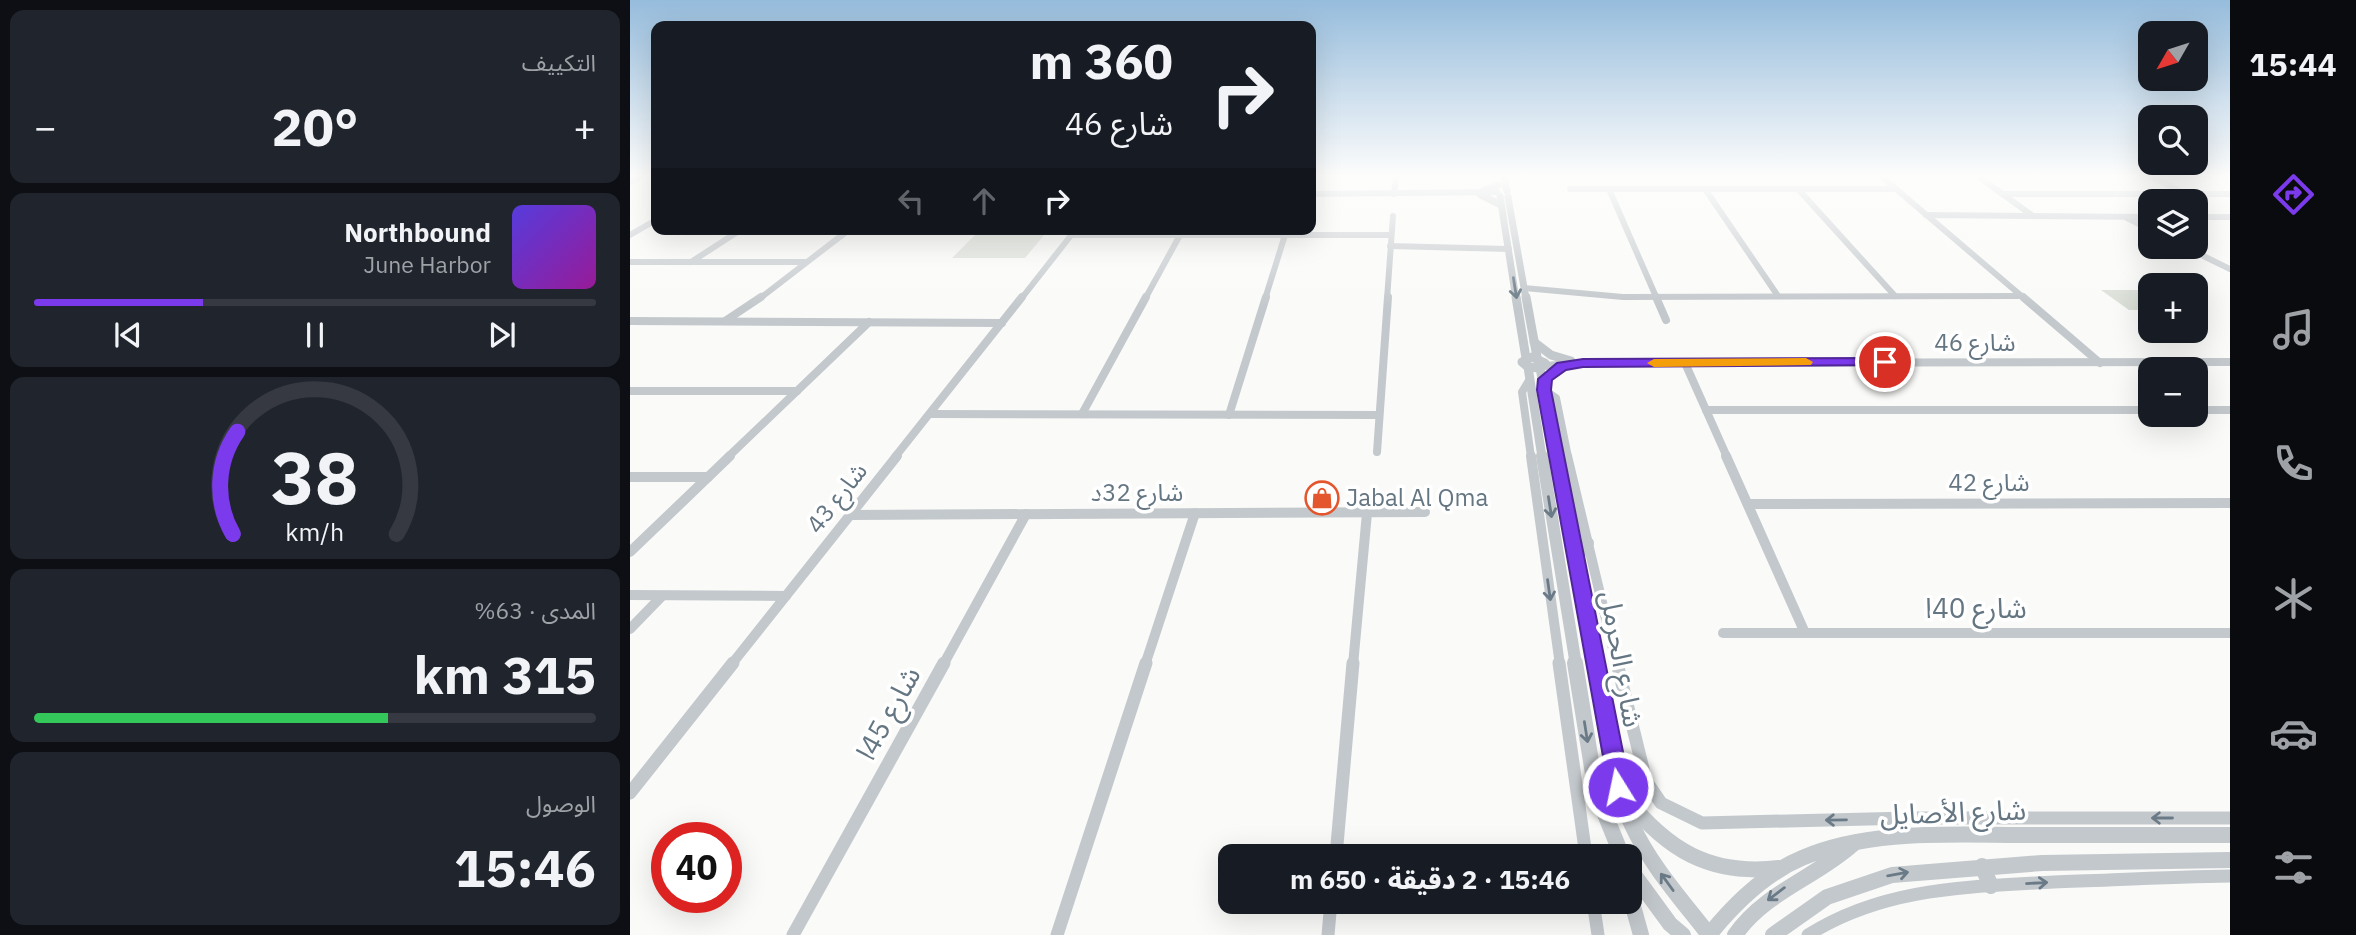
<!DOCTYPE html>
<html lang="ar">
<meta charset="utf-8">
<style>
body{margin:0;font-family:"IBM Plex Sans","Noto Sans Arabic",sans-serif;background:#20242c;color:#f1f3f6;direction:rtl;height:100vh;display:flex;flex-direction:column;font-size:26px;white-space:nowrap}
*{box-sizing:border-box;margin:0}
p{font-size:23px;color:#9ea1a6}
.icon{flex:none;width:38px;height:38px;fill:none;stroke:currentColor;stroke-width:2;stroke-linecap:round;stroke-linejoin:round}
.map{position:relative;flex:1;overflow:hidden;direction:ltr}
.details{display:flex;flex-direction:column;gap:10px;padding:10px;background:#0d0f14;width:630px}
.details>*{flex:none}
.top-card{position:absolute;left:21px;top:21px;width:665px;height:214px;border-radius:14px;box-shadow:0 7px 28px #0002;direction:rtl;background:#171b24;color:#f1f3f6;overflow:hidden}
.needle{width:46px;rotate:231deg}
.tools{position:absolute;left:1508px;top:21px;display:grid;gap:14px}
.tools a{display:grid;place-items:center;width:70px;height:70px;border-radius:14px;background:#171b24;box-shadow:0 7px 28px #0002;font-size:35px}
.speed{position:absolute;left:21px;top:822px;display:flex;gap:14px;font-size:35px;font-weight:700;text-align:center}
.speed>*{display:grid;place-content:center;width:91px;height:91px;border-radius:50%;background:#171b24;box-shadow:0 7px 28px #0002;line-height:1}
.speed .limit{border:10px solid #d22;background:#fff;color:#111}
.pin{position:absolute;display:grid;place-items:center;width:60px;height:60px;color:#fff;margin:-30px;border:4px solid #fff;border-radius:50%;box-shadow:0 2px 7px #0007}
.me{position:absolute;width:77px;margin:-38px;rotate:350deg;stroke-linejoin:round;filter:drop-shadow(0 0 5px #0008)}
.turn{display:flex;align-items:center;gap:24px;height:147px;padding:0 28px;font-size:32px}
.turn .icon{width:91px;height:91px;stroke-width:2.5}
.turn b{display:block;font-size:49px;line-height:60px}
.lanes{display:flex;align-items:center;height:66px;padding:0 28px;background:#0003;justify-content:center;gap:35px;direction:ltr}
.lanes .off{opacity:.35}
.big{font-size:52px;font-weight:800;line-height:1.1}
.details .tile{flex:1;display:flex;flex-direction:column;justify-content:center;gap:10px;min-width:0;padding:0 24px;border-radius:14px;background:#20242c}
.details .dial{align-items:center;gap:0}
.dial svg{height:182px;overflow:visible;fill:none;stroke:#363941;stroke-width:7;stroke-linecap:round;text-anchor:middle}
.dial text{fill:#f1f3f6;stroke:none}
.song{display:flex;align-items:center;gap:21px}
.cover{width:84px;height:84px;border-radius:10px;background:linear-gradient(135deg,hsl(250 70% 55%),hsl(300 70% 35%))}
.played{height:7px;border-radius:4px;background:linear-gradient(90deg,#7c3aed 30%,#363941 30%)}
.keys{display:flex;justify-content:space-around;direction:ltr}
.heat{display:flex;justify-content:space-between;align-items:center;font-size:38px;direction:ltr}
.charge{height:10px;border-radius:5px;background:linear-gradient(90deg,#34c759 63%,#363941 0)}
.trip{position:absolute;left:588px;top:844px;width:424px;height:70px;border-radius:14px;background:#171b24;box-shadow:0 7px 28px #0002;font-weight:800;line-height:70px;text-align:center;direction:rtl}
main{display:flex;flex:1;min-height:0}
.dock{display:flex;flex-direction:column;width:126px;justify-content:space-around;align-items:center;background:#090b0e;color:#9ea1a6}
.dock .icon{width:49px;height:49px}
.dock .current{color:#7c3aed}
.dock b{font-size:32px;color:#f1f3f6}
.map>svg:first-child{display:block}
</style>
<main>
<nav class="dock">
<b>15:44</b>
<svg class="icon current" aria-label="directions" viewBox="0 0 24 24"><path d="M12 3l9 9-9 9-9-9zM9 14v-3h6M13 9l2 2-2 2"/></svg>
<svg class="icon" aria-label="music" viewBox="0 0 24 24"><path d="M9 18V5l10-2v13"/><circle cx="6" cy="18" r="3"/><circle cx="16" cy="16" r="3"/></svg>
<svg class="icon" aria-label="phone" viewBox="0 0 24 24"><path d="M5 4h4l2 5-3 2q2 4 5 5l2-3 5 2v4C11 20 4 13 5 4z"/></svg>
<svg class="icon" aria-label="climate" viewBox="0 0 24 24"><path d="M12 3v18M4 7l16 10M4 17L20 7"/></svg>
<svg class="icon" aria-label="car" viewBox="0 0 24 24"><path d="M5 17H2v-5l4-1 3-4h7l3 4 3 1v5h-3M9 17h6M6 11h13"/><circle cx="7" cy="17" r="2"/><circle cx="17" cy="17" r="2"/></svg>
<svg class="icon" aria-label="filters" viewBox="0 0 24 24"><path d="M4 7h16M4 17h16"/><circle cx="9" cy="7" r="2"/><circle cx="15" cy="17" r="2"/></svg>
</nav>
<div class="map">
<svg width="1600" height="935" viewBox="0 0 1600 935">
<rect width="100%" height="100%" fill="#fafaf8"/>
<g fill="#dadfd7">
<polygon points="286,229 419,229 395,258 322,258 348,232 283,231"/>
<polygon points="1471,290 1521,290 1521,310 1499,310"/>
</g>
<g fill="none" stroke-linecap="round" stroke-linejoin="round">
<g stroke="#c3c8cc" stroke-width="6">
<polyline points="1252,177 1395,299"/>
<polyline points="1349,177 1403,216"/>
<polyline points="1522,177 1554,193"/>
<polyline points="0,182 10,177"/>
<polyline points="940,189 1266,189"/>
<polyline points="979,189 1027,299"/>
<polyline points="1075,189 1148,296"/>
<polyline points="1168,189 1265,296"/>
<polyline points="681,194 867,192"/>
<polyline points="764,194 766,177"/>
<polyline points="1373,194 1600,194"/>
<polyline points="1296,215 1521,217"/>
<polyline points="1566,217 1600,217"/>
<polyline points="1497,218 1521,230"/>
<polyline points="0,235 26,220"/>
<polyline points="441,235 761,235"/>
<polyline points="760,246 879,249"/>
<polyline points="1555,247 1600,269"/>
<polyline points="0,262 176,262"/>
<polyline points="61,262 112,229"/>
<polyline points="894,288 993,297 1388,296"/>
<polyline points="129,299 220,229"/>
<polyline points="391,299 446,229"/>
<polyline points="515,299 550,235"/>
<polyline points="635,299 655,235"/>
<polyline points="757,299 763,216"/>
</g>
<g stroke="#c3c8cc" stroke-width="8">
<polyline points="1026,297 1036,320"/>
<polyline points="1393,297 1470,363"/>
<polyline points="0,321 372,323"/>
<polyline points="95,321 131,297"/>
<polyline points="1055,363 1097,457"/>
<polyline points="913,366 964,363 1600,362"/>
<polyline points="900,379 892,392 901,457"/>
<polyline points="914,390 926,398 938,457"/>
<polyline points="0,391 167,391"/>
<polyline points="1076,410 1521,410"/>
<polyline points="1566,410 1600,410"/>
<polyline points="300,414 749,415"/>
<polyline points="452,414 516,297"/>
<polyline points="599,415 636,297"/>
<polyline points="747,452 758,297"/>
<polyline points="98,457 239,322"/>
<polyline points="265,457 392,297"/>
</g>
<g stroke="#c3c8cc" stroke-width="10">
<polyline points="901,456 930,665"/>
<polyline points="937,456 987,665"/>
<polyline points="1096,456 1175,633"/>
<polyline points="0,477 78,477"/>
<polyline points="1118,504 1600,503"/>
<polyline points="220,515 795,512"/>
<polyline points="0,552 100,456"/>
<polyline points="0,595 156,596"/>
<polyline points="0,629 32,596"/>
<polyline points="1093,633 1600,633"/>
<polyline points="101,665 267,456"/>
<polyline points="313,665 396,514"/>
<polyline points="515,665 565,513"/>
<polyline points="723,665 737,513"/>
</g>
<g stroke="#c3c8cc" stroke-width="13">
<polyline points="929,663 956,856"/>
<polyline points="987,663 1016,781 1031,803 1072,823 1279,818 1600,818"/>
<polyline points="0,793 103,663"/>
<polyline points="706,856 723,663"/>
<polyline points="963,901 968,935"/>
<polyline points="163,935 314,663"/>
<polyline points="427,935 516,663"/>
<polyline points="698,935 701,901"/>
<path d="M1178,935C1254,887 1337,887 1424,882C1483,880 1541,877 1600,876"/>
</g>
<g stroke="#c3c8cc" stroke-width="7">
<polyline points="874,177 877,191"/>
<polyline points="848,193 868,185"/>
<polyline points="851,195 871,205"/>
<polyline points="870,196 886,299"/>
<polyline points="878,197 896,299"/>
</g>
<g stroke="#c3c8cc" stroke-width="9">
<polyline points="886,297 896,358"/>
<polyline points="896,297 907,357"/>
<polyline points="904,342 921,355 941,361"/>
<polygon points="902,357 915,363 910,368 898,367 892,362"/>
<polyline points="898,367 912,457"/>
<polyline points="910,368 927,457"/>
<polyline points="913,382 922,372 938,364"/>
</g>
<g stroke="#c3c8cc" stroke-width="12">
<polyline points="912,456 946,665"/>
<polyline points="926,456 965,665"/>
<polyline points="947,557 958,543"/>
</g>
<g stroke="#c3c8cc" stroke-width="16">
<polyline points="945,663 966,792 992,856"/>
<path d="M965,663C975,716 978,777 1002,825C1021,866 1052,900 1079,935"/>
<path d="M995,797C1037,850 1080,876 1149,868"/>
<polyline points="1352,866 1361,886"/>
<polyline points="999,868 1040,924 1053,935"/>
<polyline points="999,892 1011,935"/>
<path d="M1079,935C1104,904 1134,874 1172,858C1241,829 1320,835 1393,835C1462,835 1531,835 1600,835"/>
<path d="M1105,935C1135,892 1185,878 1223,844"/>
<polyline points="1143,935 1197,897 1262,875 1412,863 1600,860"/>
</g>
</g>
<defs><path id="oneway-shaft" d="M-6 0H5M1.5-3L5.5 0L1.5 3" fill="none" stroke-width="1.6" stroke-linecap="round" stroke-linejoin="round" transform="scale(1.75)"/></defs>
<g stroke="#6a7a87">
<use href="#oneway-shaft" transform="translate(885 288) rotate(81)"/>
<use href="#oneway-shaft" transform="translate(920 507) rotate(81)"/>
<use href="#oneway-shaft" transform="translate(919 590) rotate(82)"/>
<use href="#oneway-shaft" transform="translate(956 732) rotate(81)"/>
<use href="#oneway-shaft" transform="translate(1532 818) rotate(180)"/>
<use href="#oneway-shaft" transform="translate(1206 820) rotate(179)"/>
<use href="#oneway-shaft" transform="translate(1268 874) rotate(-10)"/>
<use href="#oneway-shaft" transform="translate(1037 882) rotate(-126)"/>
<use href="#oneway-shaft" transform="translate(1407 883) rotate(-3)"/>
<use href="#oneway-shaft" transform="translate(1146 894) rotate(143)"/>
</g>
<linearGradient id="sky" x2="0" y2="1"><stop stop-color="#96bcdc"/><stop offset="0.57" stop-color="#fdfdfc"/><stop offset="1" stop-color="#fdfdfc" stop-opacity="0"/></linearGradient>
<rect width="1600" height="308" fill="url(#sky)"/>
<polygon fill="#7c3aed" stroke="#51269a" stroke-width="2" points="1255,358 1262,362 1260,365 953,367 936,370 922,380 921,390 1000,787 996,795 988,798 980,795 907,390 908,379 927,363 953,359"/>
<polygon fill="#f59e0b" points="1176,358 1183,362 1181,365 1024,367 1017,363 1024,359"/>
<defs>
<symbol id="shop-ring" viewBox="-11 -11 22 22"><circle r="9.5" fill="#fff" stroke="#e4572e" stroke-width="1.5"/><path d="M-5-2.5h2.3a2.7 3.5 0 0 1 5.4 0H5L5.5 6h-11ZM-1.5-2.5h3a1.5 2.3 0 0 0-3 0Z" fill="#e4572e"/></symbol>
</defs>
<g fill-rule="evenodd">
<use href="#shop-ring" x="673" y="479" width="38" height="38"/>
</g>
<g text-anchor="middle" stroke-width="7" stroke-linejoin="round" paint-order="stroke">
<g font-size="24" fill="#657683" stroke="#fff">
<text x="1345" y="351">شارع 46</text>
<text x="1359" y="491">شارع 42</text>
<text x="507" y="501">شارع 32د</text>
<text transform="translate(207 498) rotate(-52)" y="8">شارع 43</text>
</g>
<g font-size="24" fill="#657683" stroke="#fff" text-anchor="start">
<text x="716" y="506">Jabal Al Qma</text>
</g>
<g font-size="28" fill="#657683" stroke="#fff">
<text x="1346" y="618">شارع 40ا</text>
<text transform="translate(992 659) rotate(80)" y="10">شارع الحرمل</text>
<text transform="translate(258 713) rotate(-61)" y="10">شارع 45ا</text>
<text transform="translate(1323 812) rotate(-2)" y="10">شارع الأصايل</text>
</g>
</g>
</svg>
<div class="tools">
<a><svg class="needle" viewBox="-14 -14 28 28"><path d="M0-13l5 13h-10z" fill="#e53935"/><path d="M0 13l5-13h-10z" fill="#9ea1a6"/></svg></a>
<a><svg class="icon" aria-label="search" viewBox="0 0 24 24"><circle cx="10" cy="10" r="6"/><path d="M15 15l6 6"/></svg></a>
<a><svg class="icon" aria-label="layers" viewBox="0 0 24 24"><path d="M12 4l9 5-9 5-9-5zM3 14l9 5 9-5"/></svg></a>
<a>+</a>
<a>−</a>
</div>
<div class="speed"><div class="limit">40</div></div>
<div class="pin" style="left:1255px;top:362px;background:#d93025"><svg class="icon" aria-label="arrive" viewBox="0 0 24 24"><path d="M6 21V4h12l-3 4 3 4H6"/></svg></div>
<svg class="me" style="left:988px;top:787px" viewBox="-20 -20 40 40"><circle r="17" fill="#7c3aed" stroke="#fff" stroke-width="3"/><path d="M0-11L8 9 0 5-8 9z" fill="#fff"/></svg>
<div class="trip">15:46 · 2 دقيقة · 650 m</div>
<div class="top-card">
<div class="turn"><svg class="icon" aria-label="right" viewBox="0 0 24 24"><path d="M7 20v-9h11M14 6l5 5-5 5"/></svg><div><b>360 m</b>شارع 46</div></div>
<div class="lanes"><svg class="icon off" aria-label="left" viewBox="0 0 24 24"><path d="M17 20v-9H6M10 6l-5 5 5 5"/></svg><svg class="icon off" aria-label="ahead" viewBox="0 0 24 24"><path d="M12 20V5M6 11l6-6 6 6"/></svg><svg class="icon" aria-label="right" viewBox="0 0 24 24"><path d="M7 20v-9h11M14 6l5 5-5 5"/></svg></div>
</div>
</div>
<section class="details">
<div class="tile"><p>التكييف</p>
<div class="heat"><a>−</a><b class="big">20°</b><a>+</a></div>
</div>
<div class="tile">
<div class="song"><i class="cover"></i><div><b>Northbound</b><p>June Harbor</p></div></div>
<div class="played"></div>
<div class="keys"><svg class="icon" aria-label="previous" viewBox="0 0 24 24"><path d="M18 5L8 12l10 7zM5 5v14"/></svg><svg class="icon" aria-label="pause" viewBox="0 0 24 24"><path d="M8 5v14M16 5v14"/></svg><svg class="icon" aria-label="next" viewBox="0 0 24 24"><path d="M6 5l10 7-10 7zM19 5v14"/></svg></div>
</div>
<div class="tile dial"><svg viewBox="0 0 100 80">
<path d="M14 69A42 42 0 1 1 86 69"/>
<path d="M14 69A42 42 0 0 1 16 24" stroke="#7c3aed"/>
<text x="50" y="56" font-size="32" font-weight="700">38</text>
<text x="50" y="72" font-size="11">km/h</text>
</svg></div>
<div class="tile"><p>المدى · 63%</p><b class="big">315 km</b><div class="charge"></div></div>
<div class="tile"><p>الوصول</p><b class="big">15:46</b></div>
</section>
</main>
